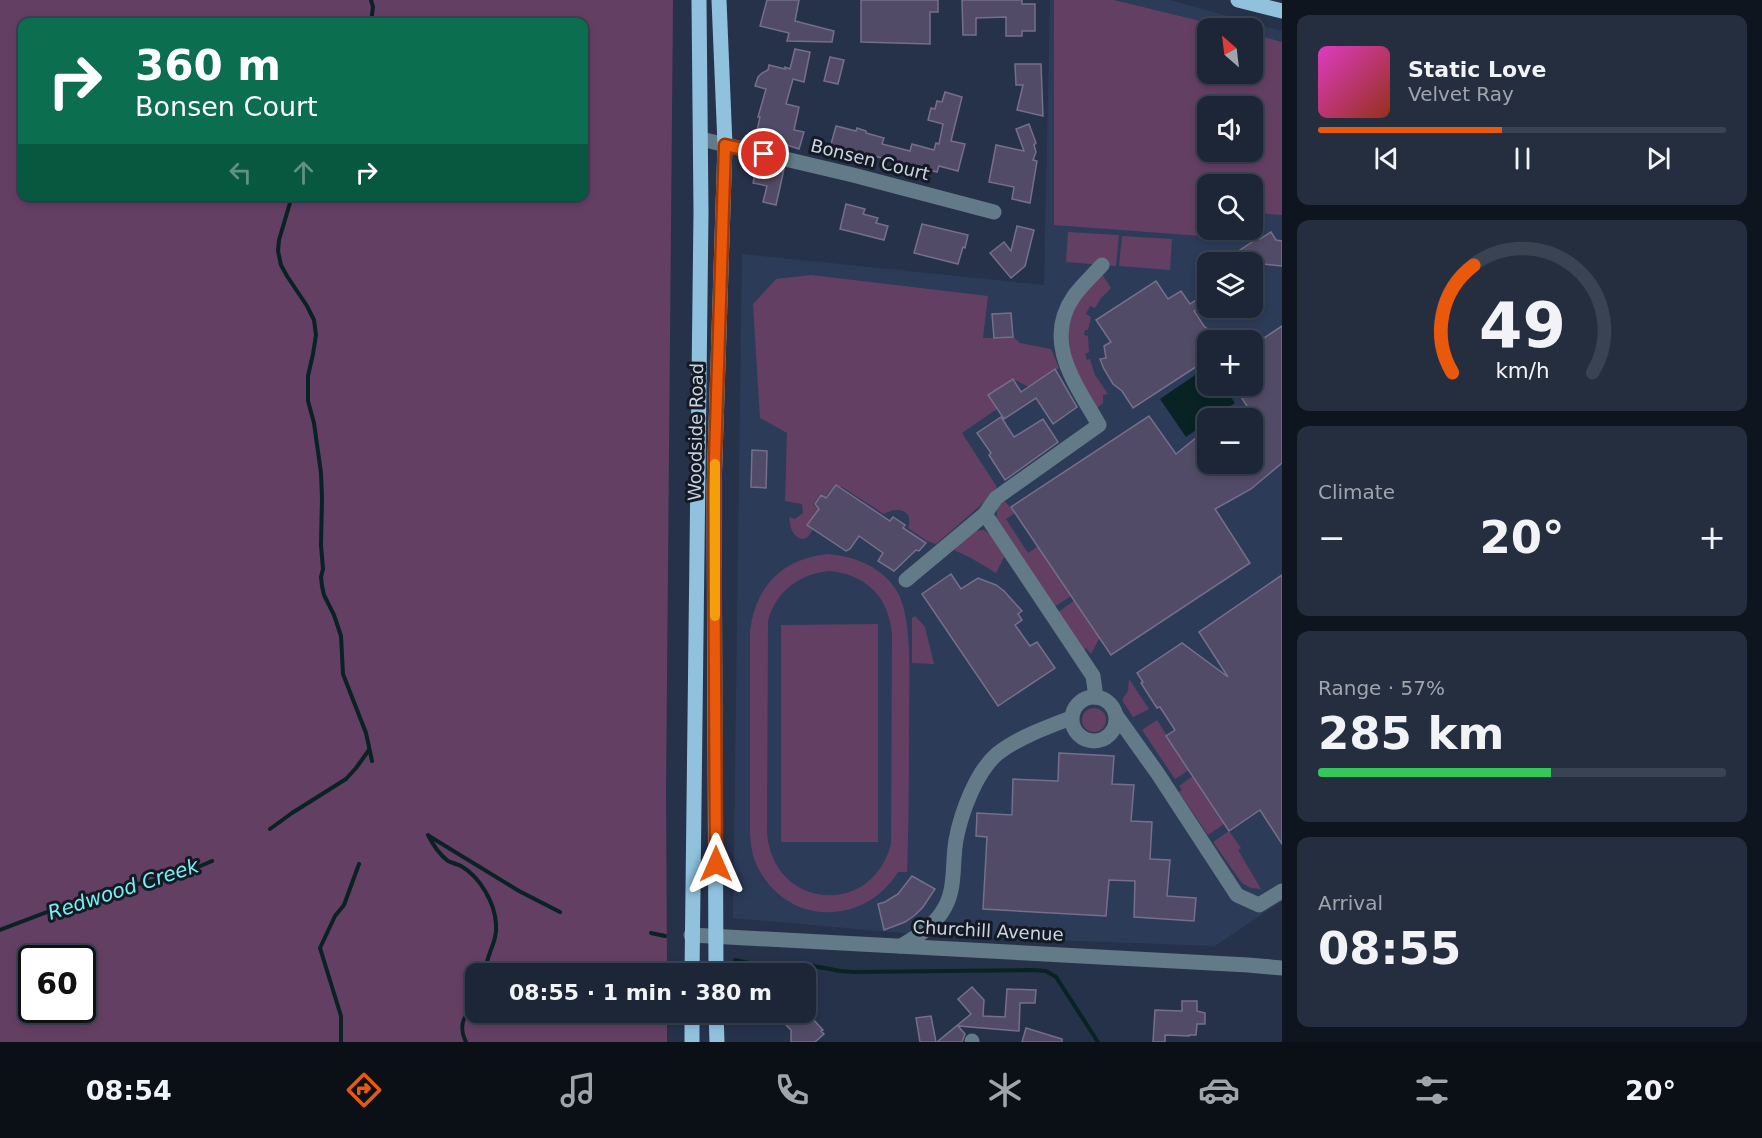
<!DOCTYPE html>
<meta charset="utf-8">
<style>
body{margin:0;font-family:"DejaVu Sans",sans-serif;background:#252e3f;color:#f1f3f6;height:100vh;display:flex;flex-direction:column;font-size:22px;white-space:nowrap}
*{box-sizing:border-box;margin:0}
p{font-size:20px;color:#a0a5ad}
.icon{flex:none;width:33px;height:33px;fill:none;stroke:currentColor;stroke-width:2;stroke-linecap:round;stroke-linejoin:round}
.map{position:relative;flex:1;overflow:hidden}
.side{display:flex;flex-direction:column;gap:15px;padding:15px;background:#0f151e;width:480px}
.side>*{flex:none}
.top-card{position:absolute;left:18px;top:18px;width:570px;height:183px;border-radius:12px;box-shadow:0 3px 9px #0003,0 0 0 2px #3a4352;background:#0b6e4f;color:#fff;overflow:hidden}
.needle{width:39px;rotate:332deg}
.fabs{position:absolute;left:1197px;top:18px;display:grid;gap:12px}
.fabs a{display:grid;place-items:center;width:66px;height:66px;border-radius:12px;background:#1c2637;box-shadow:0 3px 9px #0003,0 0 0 2px #3a4352;font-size:30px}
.speed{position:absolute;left:18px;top:945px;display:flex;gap:12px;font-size:30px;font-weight:700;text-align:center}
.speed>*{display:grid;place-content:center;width:78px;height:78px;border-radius:50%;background:#1c2637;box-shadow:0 3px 9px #0003,0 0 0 2px #3a4352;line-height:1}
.speed .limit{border:3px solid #111;border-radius:9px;background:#fff;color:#111}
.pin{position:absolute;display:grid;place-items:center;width:51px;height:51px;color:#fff;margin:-26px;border:3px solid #fff;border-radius:50%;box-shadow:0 2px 6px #0007}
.me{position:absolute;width:66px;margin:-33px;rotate:0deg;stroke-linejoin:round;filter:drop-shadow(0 0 4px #0008)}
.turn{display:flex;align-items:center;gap:21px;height:126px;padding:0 18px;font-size:27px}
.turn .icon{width:78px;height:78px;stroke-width:2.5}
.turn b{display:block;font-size:42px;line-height:51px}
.lanes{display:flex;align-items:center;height:57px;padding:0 18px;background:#0003;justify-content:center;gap:30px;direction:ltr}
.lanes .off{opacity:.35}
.big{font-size:45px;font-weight:700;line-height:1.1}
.side .tile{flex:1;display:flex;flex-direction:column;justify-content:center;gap:9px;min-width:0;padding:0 21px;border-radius:12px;background:#252e3f}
.side .dial{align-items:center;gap:0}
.dial svg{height:156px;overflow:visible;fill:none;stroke:#3a4352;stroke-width:7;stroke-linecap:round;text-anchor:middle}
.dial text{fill:#f1f3f6;stroke:none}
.song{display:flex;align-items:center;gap:18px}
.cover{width:72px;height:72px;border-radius:9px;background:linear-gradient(135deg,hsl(310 70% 55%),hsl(10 70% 35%))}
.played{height:6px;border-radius:3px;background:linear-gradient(90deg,#ea580c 45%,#3a4352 45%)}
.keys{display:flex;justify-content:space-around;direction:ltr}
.heat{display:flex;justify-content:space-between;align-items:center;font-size:33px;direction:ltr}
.charge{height:9px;border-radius:4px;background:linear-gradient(90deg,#34c759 57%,#3a4352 0)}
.trip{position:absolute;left:465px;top:963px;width:351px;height:60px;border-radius:12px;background:#1c2637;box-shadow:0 3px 9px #0003,0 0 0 2px #3a4352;font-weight:700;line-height:60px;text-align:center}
.dock{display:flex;height:96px;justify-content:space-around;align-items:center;background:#0b0f16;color:#a0a5ad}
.dock .icon{width:42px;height:42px}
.dock .current{color:#ea580c}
.dock b{font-size:27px;color:#f1f3f6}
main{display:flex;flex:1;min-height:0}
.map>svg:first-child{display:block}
</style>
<main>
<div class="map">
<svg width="1282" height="1042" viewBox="0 0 1282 1042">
<rect width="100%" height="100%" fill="#263249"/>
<path fill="#2c3b58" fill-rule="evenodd" d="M1050,0H1170L1282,31V901L1215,946L936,936L733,918L742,254L1044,285ZM1208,28H1252V74H1208ZM1208,106H1252V152H1208ZM1208,184H1252V230H1208ZM1208,262H1252V308H1208ZM1208,340H1252V386H1208ZM1208,418H1252V464H1208Z"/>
<g fill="#643f64" fill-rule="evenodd">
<path d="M0,0H673L666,791L667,973L476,974V1012L667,1013V1042H0ZM22,22H584V196H22ZM82,958V1010H32V958Z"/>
<path d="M1054,0H1114L1229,28H1208V74H1252L1253,34L1282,42V215L1253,213L1252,184H1208V230H1240L1228,238L1054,225ZM1252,106V152H1208V106Z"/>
<polygon points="1068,232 1119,235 1116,266 1066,262"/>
<polygon points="1122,236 1172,239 1170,270 1119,266"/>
<path d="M1102,274L1111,288L1101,298L1095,308L1090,306L1086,314L1091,317L1088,330H1085L1084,335L1088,336L1089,352L1085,354L1087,360L1090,359L1095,375L1108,394L1103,395V403L1097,408C1080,378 1054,341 1075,307C1082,295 1093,284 1102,274Z"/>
<path d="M811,275L988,296L983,338L1013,337L1020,343L1051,349L1059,368L1029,387L1013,379L988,395L997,409L962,433L997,487L981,505L936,544L927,541L908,528C914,510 898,506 884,514L842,487C833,486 830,491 825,497L821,493L813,505L819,509L808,525L813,529L808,537L803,539C791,536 791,528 789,517L795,519L803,513L802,504L785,501L787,433L760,418L753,304L776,279Z"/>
<path d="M1003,499L1015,513L1006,519L1028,553L1040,545L1048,562L1071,596L1054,607L998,523C995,513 997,508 1003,499Z"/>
<polygon points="984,530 993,537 1005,555 996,573 971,558 954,550 956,545 973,531"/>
<path d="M829,554C857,557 884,568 898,593C913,621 909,683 909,716C909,768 909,820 907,872H898C866,924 793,927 761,873C753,861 751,848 750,834V632C755,586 783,558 829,554ZM829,571C866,574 889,597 892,634L891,844C872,918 773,910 767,833L768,621C776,591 799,574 829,571Z"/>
<polygon points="1075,600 1100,637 1091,654 1086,648 1084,650 1058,612"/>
<polygon points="915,616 925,627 934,664 912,663 912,618"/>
<polygon points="878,624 878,842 781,842 781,625"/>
<polygon points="1129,679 1149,709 1133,717 1122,700 1128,691"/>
<circle cx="1094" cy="720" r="12"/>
<polygon points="1157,720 1189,770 1175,779 1142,730"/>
<polygon points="1193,776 1224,824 1208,835 1179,792 1182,790 1179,786"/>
<polygon points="1229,831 1241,848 1238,850 1261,889 1251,888 1242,883 1213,842"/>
</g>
<polygon fill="#092224" points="1207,367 1208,386 1223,386 1235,403 1212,418 1208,418 1207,422 1186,437 1160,399"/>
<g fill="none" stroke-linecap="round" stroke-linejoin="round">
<g stroke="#092224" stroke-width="4">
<polyline points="371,22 373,7 371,0"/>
<polyline points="292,196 279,240 278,251 281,265 287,276 307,306 314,320 316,335 313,354 308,376 308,401 314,423 321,473 322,498 321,545 323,569 321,577 322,586 324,595 334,615 341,636 343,674 366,733 372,761"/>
<polyline points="270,829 292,813 346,779 356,768 369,750"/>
<path d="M428,835C433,845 439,854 448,861C452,863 457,864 461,866C480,877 495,903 496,924C498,942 485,956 485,974"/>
<polyline points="429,836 519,891 560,912"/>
<polyline points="0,930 105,890 153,881 198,867 212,861"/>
<polyline points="651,933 665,936"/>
<polyline points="735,960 776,969 808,965 840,971 854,972 1033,970 1046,971 1056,977 1098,1042"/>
<polyline points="341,1042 341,1016 320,948 335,916 344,905 359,864"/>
<path d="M466,1042C459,1028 462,1015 476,1006"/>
</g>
</g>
<g fill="#524b67" stroke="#756f8c" stroke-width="1.5">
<polygon points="767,0 799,0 795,21 834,31 832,42 787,41 789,33 760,26"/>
<polygon points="861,0 938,0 938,12 930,12 930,44 861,42"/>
<polygon points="962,0 1022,0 1022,4 1035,4 1035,31 1022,31 1022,36 1006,36 1006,17 976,18 976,35 963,35"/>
<polygon points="795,49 810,52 804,82 793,79 786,104 799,107 794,130 804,132 799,149 756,135 760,117 758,117 766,89 755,86 758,77 762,73 768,70 769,65 785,69 785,67 790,69"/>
<polygon points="830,57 844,60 838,84 824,81"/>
<polygon points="1015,64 1041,64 1043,116 1017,110 1023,85 1016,85"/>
<polygon points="945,92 962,97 951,141 965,144 958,171 939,166 937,172 926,169 925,172 906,167 907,165 849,149 848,152 830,148 836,126 856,131 857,128 866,131 866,133 884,138 882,144 910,151 912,144 934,150 936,143 939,144 943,124 928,120 931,108 935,109 937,101 942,102"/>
<polygon points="1029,124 1036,143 1034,145 1036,152 1033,160 1037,161 1030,203 1012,199 1014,187 989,182 996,145 1024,151 1016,129"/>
<polygon points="758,163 784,169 776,205 763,202 767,186 753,183"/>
<polygon points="846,204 865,209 863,214 878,218 876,223 888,226 884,240 840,229"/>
<polygon points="922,224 968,235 965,248 963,247 958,264 914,253"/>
<polygon points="1017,226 1034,230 1025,266 1011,278 990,253 1004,242 1011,251"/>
<polygon points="1271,232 1276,240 1282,241 1282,266 1263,264 1252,272 1252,262 1222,262 1258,238 1260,239"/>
<polygon points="1156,281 1168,299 1181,291 1190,304 1208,292 1208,304 1194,311 1204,326 1220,340 1208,340 1208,359 1133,408 1122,391 1113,384 1104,369 1100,359 1106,358 1104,346 1111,342 1096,320"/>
<polygon points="1011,313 1013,337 994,338 992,314"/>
<polygon points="1282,326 1282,463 1251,489 1215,509 1250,563 1111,655 1011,507 1149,416 1176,454 1208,428 1208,464 1252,464 1252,418 1225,418 1247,406 1234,386 1252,386 1252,346"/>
<polygon points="1055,369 1077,407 1053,424 1036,398 1004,419 988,395 1013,379 1021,392"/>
<polygon points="1001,417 1014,437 1043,419 1058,442 1005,480 989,455 991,453 977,433"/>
<polygon points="752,450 767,451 766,488 751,487"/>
<polygon points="836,485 890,521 893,517 905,525 903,528 926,543 919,551 916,550 894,571 878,561 883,553 859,536 850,549 846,551 807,525 819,509 815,504 821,495 826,498"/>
<polygon points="951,574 961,589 978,578 996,585 1004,591 1022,611 1018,614 1022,620 1015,625 1030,646 1037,642 1055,668 998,706 922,594"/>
<polygon points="1282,575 1282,844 1260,810 1229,831 1166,736 1175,730 1160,707 1157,708 1141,683 1143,682 1137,673 1182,643 1228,677 1199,632"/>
<polygon points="1059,753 1114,756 1112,784 1134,785 1131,821 1152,822 1150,859 1170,860 1167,896 1196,898 1194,921 1134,917 1135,881 1109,880 1106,916 983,909 987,837 976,836 977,813 1012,815 1013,779 1058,781"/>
<polygon points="912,876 935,889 923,907 915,915 905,922 884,930 878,904 885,902 898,894"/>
<polygon points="972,987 984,1000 983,1016 1005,1017 1007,989 1036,990 1035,1003 1020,1003 1019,1031 958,1026 965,1034 962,1042 937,1042 971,1014 958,999"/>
<polygon points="1182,1001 1197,1001 1197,1011 1205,1013 1205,1024 1197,1024 1196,1035 1189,1035 1189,1036 1165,1035 1165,1042 1153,1042 1155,1010 1182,1011"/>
<polygon points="810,1004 810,1020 812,1018 823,1030 821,1031 824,1034 815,1042 791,1042 791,1030 786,1025 800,1012 806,1012 806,1008"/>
<polygon points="931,1016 936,1042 920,1042 916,1018"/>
<polygon points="1026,1028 1062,1039 1062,1042 1022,1042"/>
</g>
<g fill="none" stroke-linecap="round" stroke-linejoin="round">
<g stroke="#637a88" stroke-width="15">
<polyline points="701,139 853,175 994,212"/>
<polyline points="985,514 1093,676 1096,697"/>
<path d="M906,580L985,514L996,498L1099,425C1076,384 1042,342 1074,296C1082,285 1093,275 1102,265"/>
<circle cx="1094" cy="719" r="22"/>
<polyline points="1116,715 1158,774 1237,895 1259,905 1282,891"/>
<polyline points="691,935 1248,965 1282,968"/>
<path d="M901,946C918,936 935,926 945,907C956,887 952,862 956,840C961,813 976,772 997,754C1017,738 1047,727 1071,718"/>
<polyline points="972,1042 972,1041"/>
</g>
<g stroke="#90c2de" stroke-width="15">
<polyline points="1238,0 1282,11"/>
<polyline points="692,974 701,212 699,0"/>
<polyline points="716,974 714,489 725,145 719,0"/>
<polyline points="692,1012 692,1042"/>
<polyline points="716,1012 717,1042"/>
</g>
</g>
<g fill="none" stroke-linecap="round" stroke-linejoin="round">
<defs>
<polyline id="route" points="716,864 714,489 725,145 764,154"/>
</defs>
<use href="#route" stroke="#983908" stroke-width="15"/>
<use href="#route" stroke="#ea580c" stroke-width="10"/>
<polyline stroke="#f59e0b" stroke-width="10" points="715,616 715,464"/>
</g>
<g text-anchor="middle" stroke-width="6" stroke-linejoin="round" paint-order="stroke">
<g font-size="18" fill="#ccd3e2" stroke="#141a24">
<text transform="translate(870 160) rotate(14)" y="6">Bonsen Court</text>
<text transform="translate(696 432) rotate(-89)" y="6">Woodside Road</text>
<text transform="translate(988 931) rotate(3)" y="6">Churchill Avenue</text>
</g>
<g font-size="20" font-style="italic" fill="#79eef5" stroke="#141a24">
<text transform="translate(123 889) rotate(-18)" y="7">Redwood Creek</text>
</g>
</g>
</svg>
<div class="fabs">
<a><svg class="needle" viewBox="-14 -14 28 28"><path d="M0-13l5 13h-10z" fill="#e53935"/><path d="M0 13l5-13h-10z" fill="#a0a5ad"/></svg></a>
<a><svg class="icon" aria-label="sound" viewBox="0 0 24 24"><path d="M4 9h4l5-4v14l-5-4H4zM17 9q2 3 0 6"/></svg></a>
<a><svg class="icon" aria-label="search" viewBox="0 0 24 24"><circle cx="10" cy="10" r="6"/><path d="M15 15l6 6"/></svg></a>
<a><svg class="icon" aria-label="layers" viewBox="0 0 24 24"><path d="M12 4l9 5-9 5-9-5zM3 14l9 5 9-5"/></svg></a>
<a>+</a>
<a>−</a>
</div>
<div class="speed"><div class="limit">60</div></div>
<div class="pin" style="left:764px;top:154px;background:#d93025"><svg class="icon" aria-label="arrive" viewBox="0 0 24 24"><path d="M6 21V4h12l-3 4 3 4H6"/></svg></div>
<svg class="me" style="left:716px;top:864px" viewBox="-20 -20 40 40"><path d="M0-17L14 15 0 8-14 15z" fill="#ea580c" stroke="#fff" stroke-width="4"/></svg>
<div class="trip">08:55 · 1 min · 380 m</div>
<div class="top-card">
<div class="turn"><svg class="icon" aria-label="right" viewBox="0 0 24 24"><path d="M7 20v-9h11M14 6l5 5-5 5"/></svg><div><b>360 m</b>Bonsen Court</div></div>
<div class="lanes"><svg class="icon off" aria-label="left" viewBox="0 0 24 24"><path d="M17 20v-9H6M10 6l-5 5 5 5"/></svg><svg class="icon off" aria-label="ahead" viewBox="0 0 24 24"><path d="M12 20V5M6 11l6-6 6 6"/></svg><svg class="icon" aria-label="right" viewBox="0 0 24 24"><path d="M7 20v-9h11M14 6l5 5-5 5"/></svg></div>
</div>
</div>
<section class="side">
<div class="tile">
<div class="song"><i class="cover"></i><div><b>Static Love</b><p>Velvet Ray</p></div></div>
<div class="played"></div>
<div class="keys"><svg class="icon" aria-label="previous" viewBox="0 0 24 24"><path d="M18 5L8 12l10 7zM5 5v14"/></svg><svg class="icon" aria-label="pause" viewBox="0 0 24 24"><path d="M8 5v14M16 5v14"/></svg><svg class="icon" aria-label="next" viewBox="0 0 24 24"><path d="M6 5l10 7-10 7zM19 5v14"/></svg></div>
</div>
<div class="tile dial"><svg viewBox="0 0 100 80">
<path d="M14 69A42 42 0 1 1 86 69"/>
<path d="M14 69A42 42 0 0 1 25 14" stroke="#ea580c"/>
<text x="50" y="56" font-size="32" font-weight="700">49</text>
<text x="50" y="72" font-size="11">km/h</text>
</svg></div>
<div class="tile"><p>Climate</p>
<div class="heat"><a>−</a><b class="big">20°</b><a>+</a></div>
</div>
<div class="tile"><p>Range · 57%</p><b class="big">285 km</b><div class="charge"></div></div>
<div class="tile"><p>Arrival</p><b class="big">08:55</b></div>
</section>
</main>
<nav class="dock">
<b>08:54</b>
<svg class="icon current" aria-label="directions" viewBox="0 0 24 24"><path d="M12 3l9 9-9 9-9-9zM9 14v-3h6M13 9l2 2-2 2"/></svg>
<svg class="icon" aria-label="music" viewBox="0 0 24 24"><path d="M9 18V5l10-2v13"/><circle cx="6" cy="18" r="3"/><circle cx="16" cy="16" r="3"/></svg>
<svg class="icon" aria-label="phone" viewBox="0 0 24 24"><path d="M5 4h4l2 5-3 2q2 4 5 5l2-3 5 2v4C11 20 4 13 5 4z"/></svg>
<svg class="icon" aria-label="climate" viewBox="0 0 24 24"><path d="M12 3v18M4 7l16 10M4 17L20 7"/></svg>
<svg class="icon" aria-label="car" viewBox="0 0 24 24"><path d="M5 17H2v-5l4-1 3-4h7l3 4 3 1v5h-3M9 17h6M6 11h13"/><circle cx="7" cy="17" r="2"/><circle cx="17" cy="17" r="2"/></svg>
<svg class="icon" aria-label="filters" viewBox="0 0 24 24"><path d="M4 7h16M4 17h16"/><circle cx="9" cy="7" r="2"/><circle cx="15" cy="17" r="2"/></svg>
<b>20°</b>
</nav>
